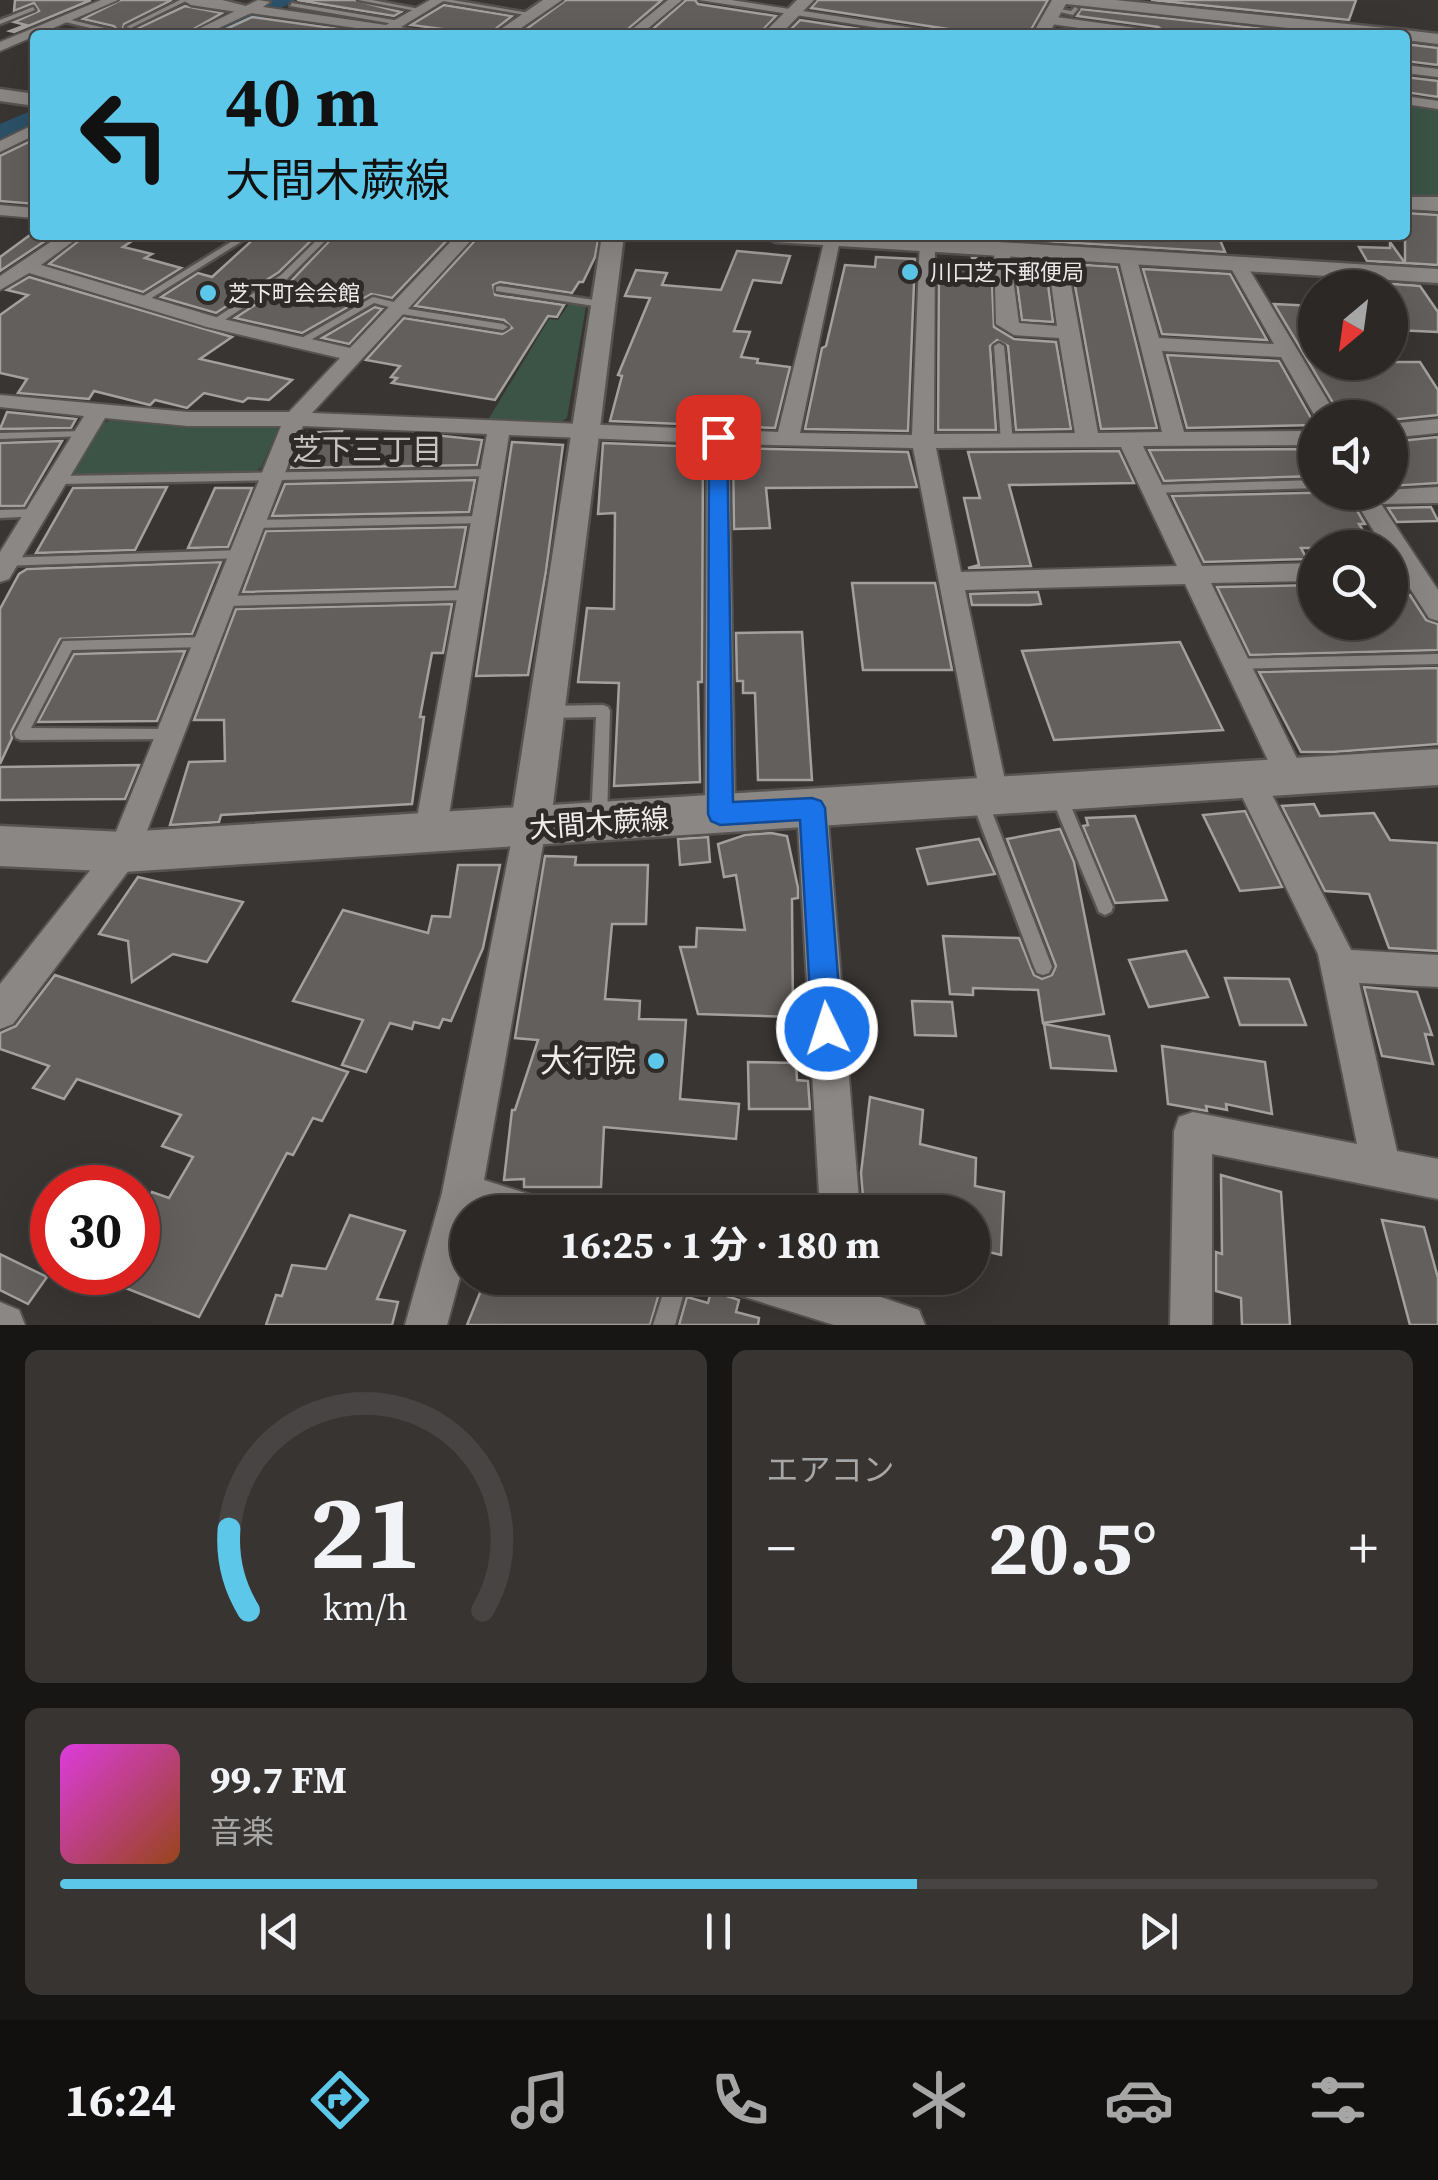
<!DOCTYPE html>
<html lang="ja">
<meta charset="utf-8">
<style>
body{margin:0;font-family:"Source Serif 4","Noto Sans JP",serif;background:#373432;color:#f1f3f6;height:100vh;display:flex;flex-direction:column;font-size:38px;white-space:nowrap}
*{box-sizing:border-box;margin:0}
p{font-size:32px;color:#a6a6a7}
.icon{flex:none;width:55px;height:55px;fill:none;stroke:currentColor;stroke-width:2;stroke-linecap:round;stroke-linejoin:round}
.map{position:relative;height:1325px;overflow:hidden}
.panel{display:flex;flex-direction:column;gap:25px;padding:25px;background:#181615;flex:1}
.panel>*{flex:none}
.top-card{position:absolute;left:30px;top:30px;width:1380px;height:210px;border-radius:10px;box-shadow:0 10px 40px #0002,0 0 0 2px #474443;background:#5cc7e8;color:#111;overflow:hidden}
.needle{width:65px;rotate:209deg}
.controls{position:absolute;left:1298px;top:270px;display:grid;gap:20px}
.controls a{display:grid;place-items:center;width:110px;height:110px;border-radius:50%;background:#2b2826;box-shadow:0 10px 40px #0002,0 0 0 2px #474443;font-size:50px}
.speed{position:absolute;left:30px;top:1165px;display:flex;gap:20px;font-size:50px;font-weight:700;text-align:center}
.speed>*{display:grid;place-content:center;width:130px;height:130px;border-radius:50%;background:#2b2826;box-shadow:0 10px 40px #0002,0 0 0 2px #474443;line-height:1}
.speed .limit{border:15px solid #d22;background:#fff;color:#111}
.pin{position:absolute;display:grid;place-items:center;width:85px;height:85px;color:#fff;margin:-42px;border-radius:20px;box-shadow:0 5px 15px #0006}
.me{position:absolute;width:110px;margin:-55px;rotate:356deg;stroke-linejoin:round;filter:drop-shadow(0 0 8px #0008)}
.turn{display:flex;align-items:center;gap:35px;height:210px;padding:0 30px;font-size:45px}
.turn .icon{width:130px;height:130px;stroke-width:2.5}
.turn b{display:block;font-size:70px;line-height:85px}
.big{font-size:75px;font-weight:700;line-height:1.1}
.panel .card{flex:1;display:flex;flex-direction:column;justify-content:center;gap:15px;min-width:0;padding:0 35px;border-radius:15px;background:#373432}
.panel .dial{align-items:center;gap:0}
.dial svg{height:260px;overflow:visible;fill:none;stroke:#474443;stroke-width:7;stroke-linecap:round;text-anchor:middle}
.dial text{fill:#f1f3f6;stroke:none}
.song{display:flex;align-items:center;gap:30px}
.cover{width:120px;height:120px;border-radius:15px;background:linear-gradient(135deg,hsl(300 70% 55%),hsl(20 70% 35%))}
.played{height:10px;border-radius:5px;background:linear-gradient(90deg,#5cc7e8 65%,#474443 65%)}
.keys{display:flex;justify-content:space-around;direction:ltr}
.heat{display:flex;justify-content:space-between;align-items:center;font-size:55px;direction:ltr}
.panel .tiles{flex:1;display:grid;gap:25px;grid-template-columns:1fr 1fr}
.card:last-child{grid-column:span 2}
.trip{position:absolute;left:450px;top:1195px;width:540px;height:100px;border-radius:50px;background:#2b2826;box-shadow:0 10px 40px #0002,0 0 0 2px #474443;font-weight:700;line-height:100px;text-align:center}
.tab-bar{display:flex;height:160px;justify-content:space-around;align-items:center;background:#11100f;color:#a6a6a7}
.tab-bar .icon{width:70px;height:70px}
.tab-bar .current{color:#5cc7e8}
.tab-bar b{font-size:45px;color:#f1f3f6}
.map>svg:first-child{display:block}
</style>
<div class="map">
<svg width="1438" height="1325" viewBox="0 0 1438 1325">
<rect width="100%" height="100%" fill="#393533"/>
<g fill="#3b5445">
<polygon points="1405,104 1438,109 1438,197 1405,196"/>
<polygon points="569,304 586,306 567,418 559,423 488,420 549,319 558,320"/>
<polygon points="114,419 272,425 278,429 261,468 255,471 78,476 74,473 101,424"/>
</g>
<g fill="none" stroke-linecap="round" stroke-linejoin="round">
<g fill="#2b5168" fill-rule="evenodd">
<polygon points="265,0 296,0 230,35 197,35 201,30"/>
<polygon points="35,109 35,129 0,145 0,124"/>
</g>
</g>
<g fill="#635f5d" stroke="#a4a09d" stroke-width="2.5">
<polygon points="15,0 91,0 14,32 10,31 26,25 14,22 39,11 34,3 14,11"/>
<polygon points="121,0 172,0 124,24 123,29 130,32 185,6 222,13 183,35 115,35 118,31 114,26 83,19"/>
<polygon points="297,0 354,0 401,12 394,16"/>
<polygon points="566,0 662,0 621,35 518,35"/>
<polygon points="686,0 695,0 698,4 776,16 758,35 646,35"/>
<polygon points="818,0 1048,0 1028,35 963,35 960,31 811,8"/>
<polygon points="1151,0 1356,0 1349,20"/>
<polygon points="444,5 512,16 488,35 411,25"/>
<polygon points="1081,9 1319,35 1169,35 1158,27 1077,16"/>
<polygon points="252,17 375,34 375,35 213,35"/>
<polygon points="800,20 900,35 785,35"/>
<polygon points="1405,44 1438,48 1438,65 1405,61"/>
<polygon points="1405,77 1438,81 1438,97 1405,92"/>
<polygon points="35,139 35,204 0,201 0,156"/>
<polygon points="1405,213 1438,215 1438,265 1405,263"/>
<polygon points="30,235 54,235 0,271 0,257"/>
<polygon points="86,235 132,241 123,247 152,254 145,258 181,268 143,292 49,264"/>
<polygon points="258,235 317,235 279,272 216,313 161,297 198,273 212,277"/>
<polygon points="335,235 452,235 392,298 371,294 302,333 235,318 290,282"/>
<polygon points="480,235 594,235 592,239 598,240 595,257 583,282 579,282 572,293 500,282 493,285 495,295 564,305 557,317 548,316 495,400 392,383 397,378 391,377 400,366 366,360 404,318 502,334 512,328 504,320 415,306"/>
<polygon points="990,235 1218,235 1225,252 991,238"/>
<polygon points="1390,242 1405,263 1367,261 1359,247 1390,248"/>
<polygon points="737,251 790,256 781,283 753,280 734,331 750,332 741,357 758,359 757,363 790,367 775,428 610,421 622,376 618,375 650,298 625,296 636,270 667,273 662,285 721,290"/>
<polygon points="876,257 915,259 908,431 805,429 822,348 826,346 845,265 875,267"/>
<polygon points="972,258 991,259 994,327 1014,339 1056,342 1071,429 1016,430 1008,346 997,340 990,346 996,430 938,430 939,261 973,263"/>
<polygon points="1014,261 1045,262 1053,322 1022,320"/>
<polygon points="1071,264 1117,267 1157,428 1101,429"/>
<polygon points="1143,269 1230,274 1267,340 1162,334"/>
<polygon points="29,277 232,337 200,359 292,380 269,400 248,398 243,402 204,393 187,408 155,400 150,405 94,391 89,399 18,393 27,379 0,373 0,315 28,295 7,290"/>
<polygon points="1381,283 1420,286 1438,312 1438,332 1395,330 1390,322 1390,288"/>
<polygon points="1274,304 1315,306 1315,362 1420,362 1438,390 1438,415 1390,420 1342,418"/>
<polygon points="375,307 382,309 349,344 322,338"/>
<polygon points="1167,355 1279,361 1315,425 1187,428"/>
<polygon points="7,412 76,419 71,428 0,429"/>
<polygon points="342,431 340,436 434,435 482,440 477,465 291,468 304,433"/>
<polygon points="1438,437 1438,483 1390,486 1390,442"/>
<polygon points="62,441 24,506 0,506 0,443"/>
<polygon points="512,442 563,445 546,571 528,675 476,676"/>
<polygon points="603,443 703,447 702,682 698,682 700,782 614,786 619,683 578,682 587,608 614,609 615,513 598,514"/>
<polygon points="733,448 908,452 917,487 766,488 770,528 734,529"/>
<polygon points="1301,449 1315,476 1164,481 1149,450"/>
<polygon points="1119,451 1134,483 1009,485 1031,566 968,568 979,565 964,498 980,498 968,452"/>
<polygon points="475,480 469,512 272,516 285,484"/>
<polygon points="167,487 135,550 36,553 73,488"/>
<polygon points="215,488 252,488 228,547 188,548"/>
<polygon points="1346,492 1365,524 1359,524 1374,548 1301,548 1307,559 1204,562 1172,496"/>
<polygon points="1431,507 1438,521 1397,522 1388,508"/>
<polygon points="466,527 455,587 243,592 266,531"/>
<polygon points="221,562 192,634 60,639 11,732 12,738 0,764 0,609 19,574 27,569"/>
<polygon points="852,583 935,583 952,670 863,670"/>
<polygon points="1315,585 1315,622 1390,622 1390,596 1410,595 1426,620 1438,624 1438,650 1250,655 1217,587"/>
<polygon points="1038,592 1041,604 1030,605 972,605 970,594"/>
<polygon points="452,604 443,653 432,653 420,717 424,717 412,804 221,815 219,822 170,825 189,762 225,761 224,720 194,720 236,609"/>
<polygon points="802,632 812,780 758,780 755,693 743,693 743,681 737,681 736,633"/>
<polygon points="1180,642 1223,730 1054,740 1022,651"/>
<polygon points="185,651 157,721 38,722 74,654"/>
<polygon points="1438,668 1438,744 1333,752 1301,752 1259,672"/>
<polygon points="139,765 125,799 0,800 0,767"/>
<polygon points="1314,804 1320,816 1374,813 1390,840 1438,843 1438,951 1389,948 1369,894 1325,891 1282,806"/>
<polygon points="1245,811 1282,887 1240,891 1203,815"/>
<polygon points="1135,816 1167,900 1115,903 1083,826 1088,825 1086,818"/>
<polygon points="1060,829 1074,862 1104,1014 1043,1023 1038,990 973,988 973,995 950,994 943,936 1019,938 1034,975 1042,979 1052,975 1056,966 1007,839"/>
<polygon points="771,833 787,836 798,888 798,898 792,899 793,1017 698,1014 680,947 696,947 697,928 745,930 736,875 724,877 718,844 745,835"/>
<polygon points="708,837 710,862 680,865 678,839"/>
<polygon points="979,839 995,874 928,884 917,849"/>
<polygon points="545,856 576,857 575,865 648,865 646,924 612,924 605,999 640,1001 639,1019 686,1020 680,1099 739,1104 736,1139 604,1127 601,1187 524,1187 524,1179 504,1180 512,1110 515,1110 538,1040 515,1038"/>
<polygon points="458,865 500,865 483,948 451,1021 443,1019 439,1028 414,1022 412,1029 390,1023 366,1072 342,1065 363,1020 293,1001 343,910 428,933 432,916 450,917"/>
<polygon points="138,877 243,902 207,962 173,954 132,982 128,941 99,934"/>
<polygon points="1186,951 1208,997 1149,1007 1129,960"/>
<polygon points="55,975 348,1072 322,1121 313,1118 293,1155 287,1153 199,1317 90,1274 138,1272 138,1197 147,1201 152,1192 169,1198 193,1157 162,1146 181,1115 77,1079 64,1099 33,1088 49,1066 0,1049 0,1033 16,1026"/>
<polygon points="1225,978 1289,979 1306,1025 1240,1025"/>
<polygon points="1364,987 1417,992 1432,1035 1425,1034 1433,1064 1382,1056"/>
<polygon points="912,1001 952,1002 956,1036 915,1035"/>
<polygon points="1044,1024 1109,1036 1116,1071 1051,1068"/>
<polygon points="1162,1046 1265,1062 1272,1114 1226,1104 1227,1110 1206,1106 1207,1111 1168,1104"/>
<polygon points="748,1062 796,1063 797,1080 808,1081 810,1109 749,1109"/>
<polygon points="870,1097 923,1110 920,1144 976,1158 975,1186 1004,1192 1001,1255 972,1248 972,1212 864,1212 866,1198 863,1197 861,1173"/>
<polygon points="1221,1175 1281,1192 1290,1325 1242,1325 1241,1298 1216,1291 1216,1252 1222,1254"/>
<polygon points="350,1215 405,1231 377,1299 398,1302 392,1325 266,1325 276,1295 282,1296 292,1265 326,1269"/>
<polygon points="1382,1220 1424,1227 1438,1278 1438,1325 1410,1325"/>
<polygon points="0,1254 47,1277 28,1304 0,1290"/>
<polygon points="486,1278 649,1278 655,1280 660,1290 650,1325 467,1325"/>
<polygon points="711,1291 739,1300 736,1312 759,1318 758,1325 679,1325 687,1297 708,1303"/>
</g>
<g fill="none" stroke-linecap="round" stroke-linejoin="round">
<defs>
<g id="service">
<polygon points="180,0 188,0 131,28 126,27"/>
<polygon points="358,0 372,0 425,10 422,12"/>
<polygon points="437,0 452,0 535,14 532,16"/>
<polygon points="292,3 400,21 403,23 400,25 290,6"/>
<polygon points="33,7 35,10 0,24 0,20"/>
<polygon points="1075,7 1078,9 1073,15 1051,10 1054,8 1071,11"/>
<polygon points="63,18 113,30 114,31 111,33 61,21"/>
<polygon points="242,235 252,235 145,302 137,300"/>
<polygon points="322,235 331,235 287,279 217,325 211,325 211,321 281,275"/>
<polygon points="499,286 601,301 606,304 601,307 496,291 496,287"/>
<polygon points="373,297 402,304 402,308 503,324 508,327 503,330 395,313 390,310 393,308 374,303 302,345 294,345 293,343"/>
<polygon points="999,343 1004,346 1013,442 1007,445 1001,442 994,346"/>
<polygon points="84,431 88,432 88,436 0,439 0,433"/>
<polygon points="492,469 498,473 496,476 58,484 52,480 58,476"/>
<polygon points="1315,480 1315,488 1152,493 1146,489 1152,485"/>
<polygon points="37,509 41,510 43,513 41,516 0,518 0,510"/>
<polygon points="482,516 488,520 486,523 253,528 247,524 253,520"/>
<polygon points="242,550 248,554 242,558 0,566 0,558"/>
<polygon points="470,590 476,595 470,600 224,606 217,601 224,596"/>
<polygon points="207,637 214,642 207,647 72,650 31,728 169,729 174,731 176,735 174,739 21,740 16,738 14,734 63,641"/>
<polygon points="1438,654 1438,664 1234,669 1229,668 1227,664 1229,660 1234,659"/>
<polygon points="603,705 608,707 610,711 607,821 605,826 599,828 593,826 591,821 596,717 549,718 544,716 542,712 544,708 549,706"/>
<polygon points="1057,786 1062,787 1065,792 1113,907 1111,912 1105,915 1099,912 1097,907 1049,792 1052,787"/>
<polygon points="979,793 984,794 987,799 1052,967 1049,973 1043,975 1037,973 1034,967 971,799 974,794"/>
<polygon points="668,1278 688,1278 675,1325 653,1325"/>
</g>
<g id="minor">
<polygon points="101,0 118,0 0,51 0,42"/>
<polygon points="258,0 270,2 263,7 386,25 430,0 445,0 401,27 436,35 379,35 377,31 251,13 204,35 186,35"/>
<polygon points="668,0 682,0 640,35 625,35"/>
<polygon points="699,0 731,0 959,35 924,35"/>
<polygon points="1049,16 1158,31 1165,35 1129,35 1044,23 1043,20"/>
<polygon points="1405,65 1438,69 1438,77 1405,73"/>
<polygon points="1405,96 1438,101 1438,109 1405,104"/>
<polygon points="35,124 35,135 0,152 0,141"/>
<polygon points="0,205 35,208 35,218 0,215"/>
<path d="M61,235H82L41,265L219,318L350,348L457,235H476L312,413L778,432L825,238L841,235L800,433L912,435L920,239L926,238L935,243L934,434L1075,433L1059,338L1014,335L996,324L994,244H1006L1009,248L1019,323L1057,326L1047,252L1056,247L1065,252L1098,433L1162,432L1118,256L1121,252L1127,251L1136,256L1159,338L1274,344L1228,263L1231,259H1243L1338,418H1316L1281,357L1162,351L1184,432L1315,431V445L1143,446L1202,566L1315,563V581L1211,583L1306,777L1302,786L1291,789L1280,786L1185,584L965,590L1008,795L1004,804L993,808L982,804L913,448L729,444L735,814L731,823L720,827L709,823L705,814L707,443L509,435L446,834L441,844L430,848L419,844L414,834L487,434L303,426L135,862L13,1024L0,1029V984L111,844L281,426H188L105,418L9,579L0,582V552L84,416L0,407V395L188,412H289L340,358L207,327L29,273L0,290V276ZM1121,447L1177,566L961,572L936,448Z"/>
<polygon points="1438,419 1438,433 1390,438 1390,424"/>
<polygon points="1438,487 1438,503 1381,504 1438,590 1438,621 1429,618 1390,557 1390,548 1384,548 1350,492"/>
<polygon points="1249,767 1260,771 1351,950 1438,955 1438,987 1359,983 1397,1151 1438,1159 1438,1199 1212,1154 1212,1325 1170,1325 1174,1131 1179,1117 1193,1112 1357,1144 1318,954 1234,780 1238,771"/>
<polygon points="812,795 823,799 827,808 860,1212 820,1212 797,808 801,799"/>
<polygon points="530,815 541,819 546,828 484,1180 541,1198 547,1212 468,1212 468,1248 447,1325 405,1325 442,1193 514,828 519,819"/>
<polygon points="726,1278 865,1278 866,1292 919,1310 925,1325 834,1325 732,1293"/>
<polygon points="0,1302 19,1310 25,1325 0,1325"/>
</g>
<g id="tertiary">
<polygon points="183,0 222,0 258,9 250,14 191,5"/>
<polygon points="543,0 562,0 511,35 492,35"/>
<polygon points="797,0 814,0 780,35 762,35"/>
<polygon points="1052,0 1115,0 1405,30 1438,34 1438,44 1405,40 1405,35 1354,35 1066,4 1048,35 1032,35"/>
<polygon points="0,89 35,94 35,106 0,101"/>
<polygon points="1405,197 1438,197 1438,211 1405,209"/>
<polygon points="602,235 624,235 550,828 544,840 530,845 516,840 510,828"/>
<polygon points="764,235 885,235 1438,269 1438,283 775,242"/>
</g>
<polygon id="secondary" points="1438,749 1438,785 124,872 0,866 0,826 124,832"/>
</defs>
<use href="#service" stroke="#565351" stroke-width="5"/>
<use href="#minor" stroke="#565351" stroke-width="4"/>
<use href="#tertiary" stroke="#565351" stroke-width="5"/>
<use href="#secondary" stroke="#565351" stroke-width="5"/>
<use href="#service" fill="#8b8784" fill-rule="evenodd"/>
<use href="#minor" fill="#8b8784" fill-rule="evenodd"/>
<use href="#tertiary" fill="#8b8784" fill-rule="evenodd"/>
<use href="#secondary" fill="#8b8784" fill-rule="evenodd"/>
</g>
<polygon fill="#1a73e8" stroke="#114b97" stroke-width="2.5" points="718,431 727,437 733,802 812,798 821,801 825,808 842,1029 837,1039 827,1043 817,1039 812,1029 800,820 720,825 711,821 708,814 709,437"/>
<g fill="#5cc7e8" stroke="#2f2b29" stroke-width="4">
<circle cx="910" cy="272" r="10"/>
<circle cx="208" cy="293" r="10"/>
<circle cx="656" cy="1061" r="10"/>
</g>
<g text-anchor="middle" stroke-width="10" stroke-linejoin="round" paint-order="stroke">
<g font-size="22" fill="#efedec" stroke="#2f2b29" text-anchor="start">
<text x="930" y="280">川口芝下郵便局</text>
<text x="228" y="301">芝下町会会館</text>
</g>
<g font-size="28" fill="#efedec" stroke="#2f2b29">
<text transform="translate(599 823) rotate(-4)" y="10">大間木蕨線</text>
</g>
<g font-size="30" fill="#c8c3c1" stroke="#2f2b29">
<text x="367" y="460">芝下三丁目</text>
</g>
<g font-size="32" fill="#efedec" stroke="#2f2b29" text-anchor="end">
<text x="636" y="1072">大行院</text>
</g>
</g>
</svg>
<div class="controls">
<a><svg class="needle" viewBox="-14 -14 28 28"><path d="M0-13l5 13h-10z" fill="#e53935"/><path d="M0 13l5-13h-10z" fill="#a6a6a7"/></svg></a>
<a><svg class="icon" aria-label="sound" viewBox="0 0 24 24"><path d="M4 9h4l5-4v14l-5-4H4zM17 9q2 3 0 6"/></svg></a>
<a><svg class="icon" aria-label="search" viewBox="0 0 24 24"><circle cx="10" cy="10" r="6"/><path d="M15 15l6 6"/></svg></a>
</div>
<div class="speed"><div class="limit">30</div></div>
<div class="pin" style="left:718px;top:437px;background:#d93025"><svg class="icon" aria-label="arrive" viewBox="0 0 24 24"><path d="M6 21V4h12l-3 4 3 4H6"/></svg></div>
<svg class="me" style="left:827px;top:1029px" viewBox="-20 -20 40 40"><circle r="17" fill="#1a73e8" stroke="#fff" stroke-width="3"/><path d="M0-11L8 9 0 5-8 9z" fill="#fff"/></svg>
<div class="trip">16:25 · 1 分 · 180 m</div>
<div class="top-card">
<div class="turn"><svg class="icon" aria-label="left" viewBox="0 0 24 24"><path d="M17 20v-9H6M10 6l-5 5 5 5"/></svg><div><b>40 m</b>大間木蕨線</div></div>
</div>
</div>
<section class="panel">
<div class="tiles">
<div class="card dial"><svg viewBox="0 0 100 80">
<path d="M14 69A42 42 0 1 1 86 69"/>
<path d="M14 69A42 42 0 0 1 8 44" stroke="#5cc7e8"/>
<text x="50" y="56" font-size="32" font-weight="700">21</text>
<text x="50" y="72" font-size="11">km/h</text>
</svg></div>
<div class="card"><p>エアコン</p>
<div class="heat"><a>−</a><b class="big">20.5°</b><a>+</a></div>
</div>
<div class="card">
<div class="song"><i class="cover"></i><div><b>99.7 FM</b><p>音楽</p></div></div>
<div class="played"></div>
<div class="keys"><svg class="icon" aria-label="previous" viewBox="0 0 24 24"><path d="M18 5L8 12l10 7zM5 5v14"/></svg><svg class="icon" aria-label="pause" viewBox="0 0 24 24"><path d="M8 5v14M16 5v14"/></svg><svg class="icon" aria-label="next" viewBox="0 0 24 24"><path d="M6 5l10 7-10 7zM19 5v14"/></svg></div>
</div>
</div>
</section>
<nav class="tab-bar">
<b>16:24</b>
<svg class="icon current" aria-label="directions" viewBox="0 0 24 24"><path d="M12 3l9 9-9 9-9-9zM9 14v-3h6M13 9l2 2-2 2"/></svg>
<svg class="icon" aria-label="music" viewBox="0 0 24 24"><path d="M9 18V5l10-2v13"/><circle cx="6" cy="18" r="3"/><circle cx="16" cy="16" r="3"/></svg>
<svg class="icon" aria-label="phone" viewBox="0 0 24 24"><path d="M5 4h4l2 5-3 2q2 4 5 5l2-3 5 2v4C11 20 4 13 5 4z"/></svg>
<svg class="icon" aria-label="climate" viewBox="0 0 24 24"><path d="M12 3v18M4 7l16 10M4 17L20 7"/></svg>
<svg class="icon" aria-label="car" viewBox="0 0 24 24"><path d="M5 17H2v-5l4-1 3-4h7l3 4 3 1v5h-3M9 17h6M6 11h13"/><circle cx="7" cy="17" r="2"/><circle cx="17" cy="17" r="2"/></svg>
<svg class="icon" aria-label="filters" viewBox="0 0 24 24"><path d="M4 7h16M4 17h16"/><circle cx="9" cy="7" r="2"/><circle cx="15" cy="17" r="2"/></svg>
</nav>
